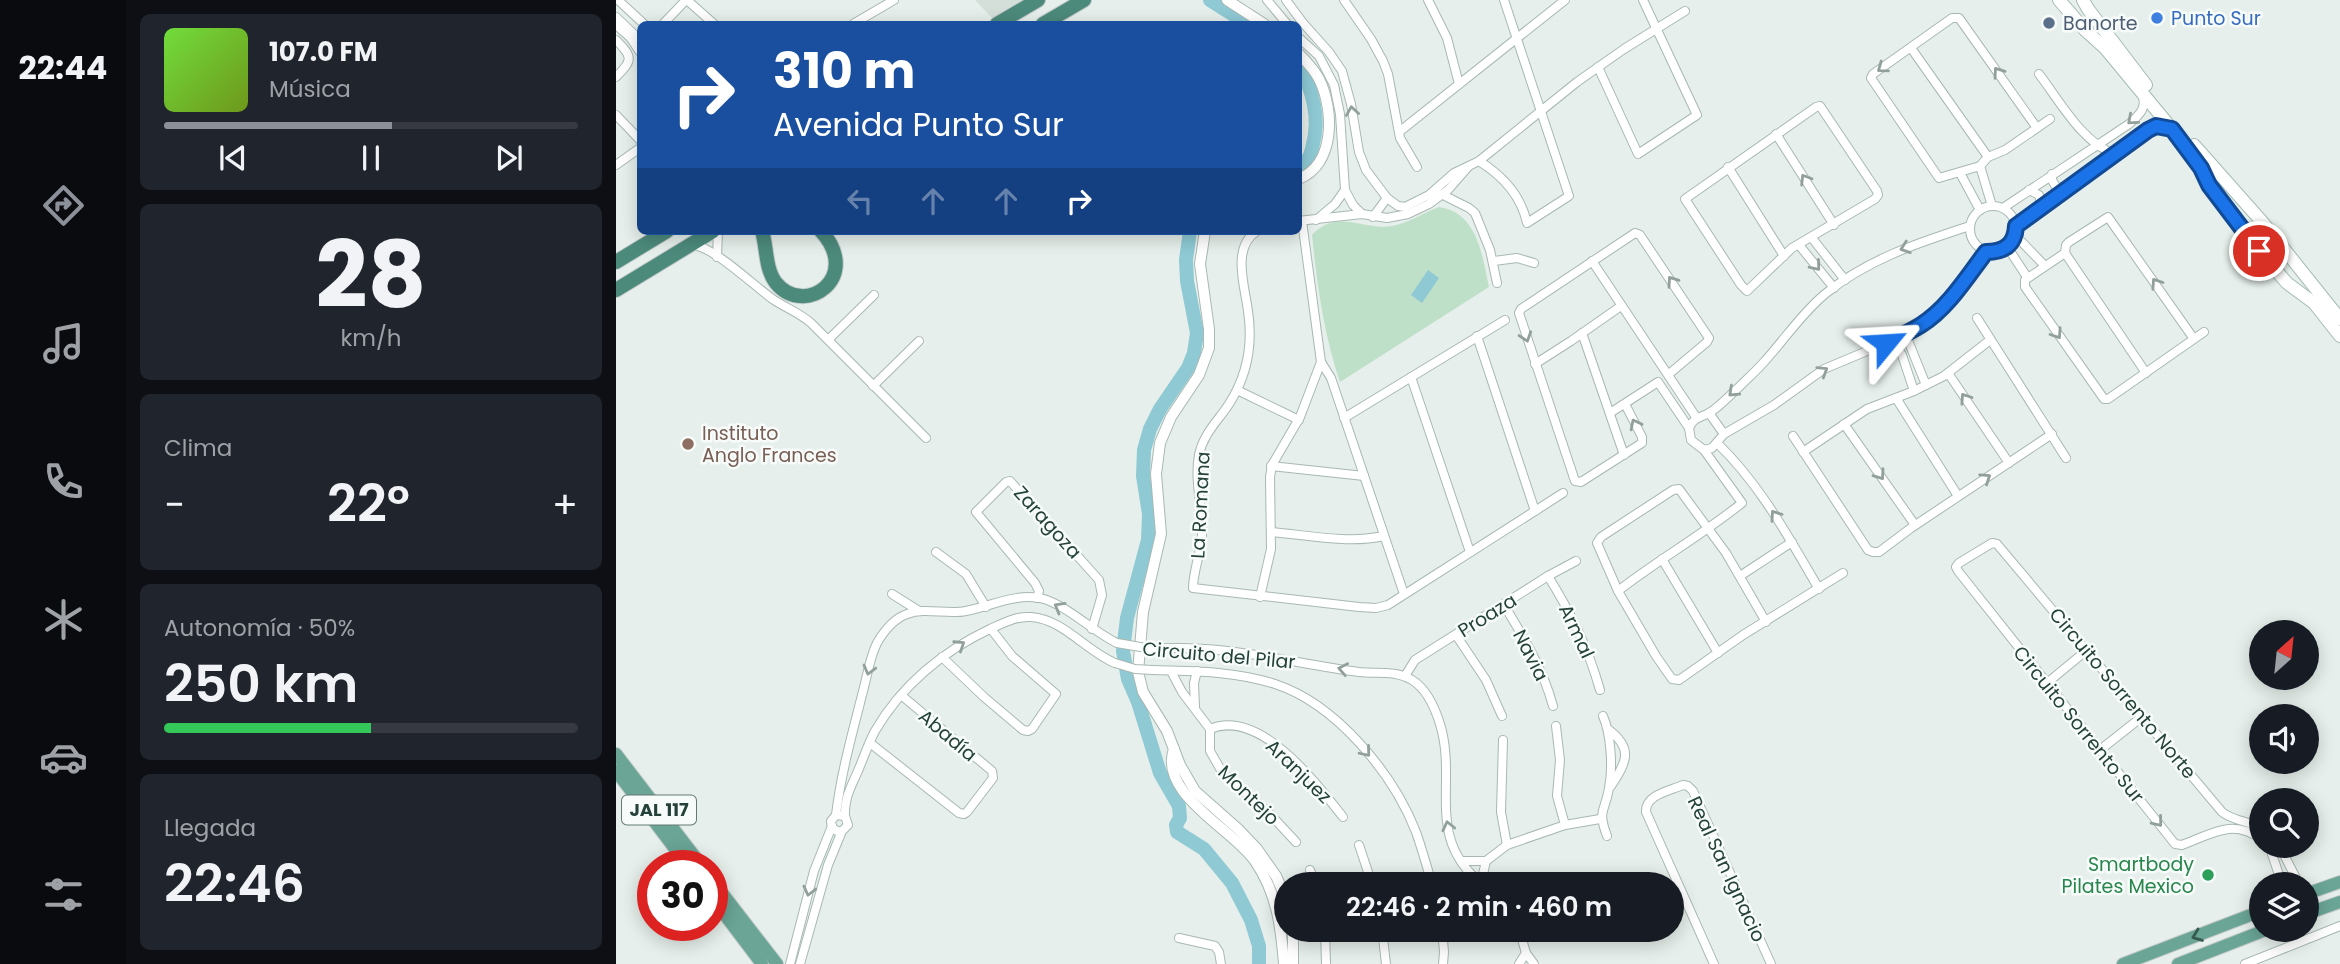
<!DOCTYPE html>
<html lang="es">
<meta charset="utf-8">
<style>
body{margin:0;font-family:Poppins,sans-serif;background:#20242c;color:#f1f3f6;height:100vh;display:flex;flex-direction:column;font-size:26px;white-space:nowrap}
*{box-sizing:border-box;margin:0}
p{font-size:23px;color:#9ea1a6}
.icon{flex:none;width:38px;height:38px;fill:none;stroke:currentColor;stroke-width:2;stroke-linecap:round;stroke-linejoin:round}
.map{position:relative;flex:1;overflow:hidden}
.panel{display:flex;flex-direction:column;gap:14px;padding:14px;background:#0d0f14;width:490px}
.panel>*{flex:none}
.guide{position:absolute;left:21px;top:21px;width:665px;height:214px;border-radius:10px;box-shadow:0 4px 18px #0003;background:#1a4fa0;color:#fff;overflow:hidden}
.needle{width:46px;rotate:27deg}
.fabs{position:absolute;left:1633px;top:620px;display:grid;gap:14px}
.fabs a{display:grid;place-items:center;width:70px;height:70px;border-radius:50%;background:#171b24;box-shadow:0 4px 18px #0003;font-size:35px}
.speed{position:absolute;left:21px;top:850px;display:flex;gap:14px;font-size:35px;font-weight:700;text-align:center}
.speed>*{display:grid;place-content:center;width:91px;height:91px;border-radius:50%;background:#171b24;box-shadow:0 4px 18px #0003;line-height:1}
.speed .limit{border:10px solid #d22;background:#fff;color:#111}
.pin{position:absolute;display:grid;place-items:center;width:60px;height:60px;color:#fff;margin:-30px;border:4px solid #fff;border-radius:50%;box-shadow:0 2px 7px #0007}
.me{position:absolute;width:77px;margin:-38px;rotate:63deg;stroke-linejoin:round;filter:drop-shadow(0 0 5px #0008)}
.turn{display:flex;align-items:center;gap:24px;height:147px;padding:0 21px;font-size:32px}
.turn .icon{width:91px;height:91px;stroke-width:2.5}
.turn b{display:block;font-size:49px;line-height:60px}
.lanes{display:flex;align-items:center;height:66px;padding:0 21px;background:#0003;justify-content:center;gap:35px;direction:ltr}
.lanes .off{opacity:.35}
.big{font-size:52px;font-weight:600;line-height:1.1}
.panel .widget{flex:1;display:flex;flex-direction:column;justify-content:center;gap:10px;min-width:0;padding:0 24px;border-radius:10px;background:#20242c}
.panel .dial{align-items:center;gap:0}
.dial b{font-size:91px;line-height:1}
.song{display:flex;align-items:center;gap:21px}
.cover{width:84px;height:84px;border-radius:10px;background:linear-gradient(135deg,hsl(100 70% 55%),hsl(80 70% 35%))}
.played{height:7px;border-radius:4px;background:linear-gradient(90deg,#8c9099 55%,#363941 55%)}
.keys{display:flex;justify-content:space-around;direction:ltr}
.heat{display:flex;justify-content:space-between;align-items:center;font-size:38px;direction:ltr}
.charge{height:10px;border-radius:5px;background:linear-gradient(90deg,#34c759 50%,#363941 0)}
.trip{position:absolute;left:658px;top:872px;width:410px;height:70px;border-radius:35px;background:#171b24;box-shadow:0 4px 18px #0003;font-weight:600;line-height:70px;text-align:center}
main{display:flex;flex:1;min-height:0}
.dock{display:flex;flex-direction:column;width:126px;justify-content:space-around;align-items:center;background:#090b0e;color:#9ea1a6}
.dock .icon{width:49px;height:49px}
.dock .on{color:#8c9099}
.dock b{font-size:32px;color:#f1f3f6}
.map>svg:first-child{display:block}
</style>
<main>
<nav class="dock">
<b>22:44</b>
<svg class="icon on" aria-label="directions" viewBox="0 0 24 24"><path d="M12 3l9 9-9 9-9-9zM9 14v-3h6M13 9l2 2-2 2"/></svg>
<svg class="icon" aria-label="music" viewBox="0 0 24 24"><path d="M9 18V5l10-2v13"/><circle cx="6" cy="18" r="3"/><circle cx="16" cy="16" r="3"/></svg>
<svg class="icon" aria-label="phone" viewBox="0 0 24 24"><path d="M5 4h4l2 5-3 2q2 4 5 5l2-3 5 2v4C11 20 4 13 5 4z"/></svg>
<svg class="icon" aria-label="climate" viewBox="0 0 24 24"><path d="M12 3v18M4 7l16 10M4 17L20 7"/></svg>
<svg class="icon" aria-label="car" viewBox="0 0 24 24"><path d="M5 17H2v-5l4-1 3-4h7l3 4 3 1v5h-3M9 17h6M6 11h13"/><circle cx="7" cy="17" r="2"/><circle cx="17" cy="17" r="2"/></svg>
<svg class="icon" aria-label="filters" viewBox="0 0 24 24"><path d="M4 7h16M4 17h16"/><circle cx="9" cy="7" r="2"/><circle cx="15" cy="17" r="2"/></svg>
</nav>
<section class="panel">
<div class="widget">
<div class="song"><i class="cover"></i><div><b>107.0 FM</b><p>Música</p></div></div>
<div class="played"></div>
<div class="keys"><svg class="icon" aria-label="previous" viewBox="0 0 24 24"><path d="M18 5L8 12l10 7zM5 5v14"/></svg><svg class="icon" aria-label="pause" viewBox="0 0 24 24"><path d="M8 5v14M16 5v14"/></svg><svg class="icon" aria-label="next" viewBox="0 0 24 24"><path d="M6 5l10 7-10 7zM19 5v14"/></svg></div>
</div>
<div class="widget dial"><b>28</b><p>km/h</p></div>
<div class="widget"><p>Clima</p>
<div class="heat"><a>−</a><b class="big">22°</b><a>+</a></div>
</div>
<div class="widget"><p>Autonomía · 50%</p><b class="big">250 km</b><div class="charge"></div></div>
<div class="widget"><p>Llegada</p><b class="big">22:46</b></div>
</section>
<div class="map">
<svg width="1724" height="964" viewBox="0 0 1724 964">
<rect width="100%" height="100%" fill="#e6efeb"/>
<polygon fill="#d4dfda" points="359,0 406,0 376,18"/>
<path fill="#bfe0c8" d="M823,207C862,213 866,255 873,287L724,382C708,335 701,285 696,235C721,208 747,231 776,226C793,223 807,213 823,207Z"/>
<polygon fill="#8ec9d4" points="812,270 823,278 806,303 795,295"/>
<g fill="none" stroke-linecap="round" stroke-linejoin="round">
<g stroke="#8ec9d4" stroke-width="14">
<polyline points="594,0 632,24"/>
<path d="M682,63C696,88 704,117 697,144C695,155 693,162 682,165"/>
<polyline points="574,231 570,260 571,281 581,333 578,353 572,368 544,409 534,429 528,450 527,476 533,514 532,540 511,618 507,651 512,679 522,702 544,773 563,806 564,818 560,825 561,832 588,849 616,883 635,920 643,946 643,964"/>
</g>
<defs>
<g id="minor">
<polyline points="2,0 28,24"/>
<polyline points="71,0 98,24"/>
<polyline points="651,0 671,24"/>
<polyline points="670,0 687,23 713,52 726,71 735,104 743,152 750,170 771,198 782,206 789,207 813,195 838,173 863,161 961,82 1008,49 1069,11"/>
<polyline points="728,0 755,39 767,61 772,74 784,138 801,167"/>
<polyline points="812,0 831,38 843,84"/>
<polyline points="0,17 24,40"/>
<polyline points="47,24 70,0"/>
<polyline points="237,24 278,0"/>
<polyline points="0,25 16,39"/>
<polyline points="14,37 24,52"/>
<polyline points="682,37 703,56 718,85 724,114 729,190 737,205 746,214"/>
<path d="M0,40C17,57 17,60 0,77"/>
<polyline points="1295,48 1372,157"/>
<polyline points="982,67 1022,154 1081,115 1027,0"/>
<path d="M1423,74C1443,100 1467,144 1499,154"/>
<polygon points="1204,106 1261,191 1262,195 1259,199 1176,248 1131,291 1125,285 1069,199 1200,107"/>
<polyline points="0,115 24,140"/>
<polyline points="1421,128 1343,18 1336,18 1257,74 1255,78 1323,178 1364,166 1372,157 1389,150 1434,119"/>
<polyline points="783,132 949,0"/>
<polyline points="1160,134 1218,225"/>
<path d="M863,161C887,176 905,195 911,223L953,196L888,0"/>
<polyline points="0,165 24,148"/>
<polyline points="1364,166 1376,206"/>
<polyline points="1112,167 1168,256"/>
<polyline points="1344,173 1364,210"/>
<polyline points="1436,174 1436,180 1440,187 1452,189"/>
<polyline points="1413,190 1423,195 1425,203 1421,211"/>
<polyline points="823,193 853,208 859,213 874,250 881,283"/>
<circle cx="1377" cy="229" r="23"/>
<path d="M1387,208L1513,124C1522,116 1532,108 1526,95"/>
<polyline points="757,217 771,198"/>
<polyline points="700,220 719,204 729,190"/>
<polyline points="682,221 746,214 771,218 792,214 813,204 832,190 852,167"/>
<path d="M1354,226C1302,243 1252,259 1209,294C1185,314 1169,339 1148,362C1140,371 1130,380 1122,388C1113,396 1103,407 1093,413C1084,418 1078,417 1073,428L1075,440L1088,450L1096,448L1108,434L1158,405L1208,369L1270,343L1306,324L1333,299L1370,252"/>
<polyline points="1400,226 1532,130 1540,126 1553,128"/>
<path d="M641,231C615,247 629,287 632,311C637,344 631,376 613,404C602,421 587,434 583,455C578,481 587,508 586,535C585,553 577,571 577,588L743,607L760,608L772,605L947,493"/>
<polyline points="1400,236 1429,266"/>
<polyline points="1196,238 1229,280"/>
<path d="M78,245C99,248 138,286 158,300C170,308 184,313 195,323L310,438"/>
<polyline points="1183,245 1218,288"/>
<polyline points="1392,248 1411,277"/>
<polyline points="1449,253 1530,373"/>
<polyline points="101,257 102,231"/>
<polyline points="878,261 901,258 918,263"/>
<polyline points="976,261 1080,417"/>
<polyline points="1361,318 1450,458"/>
<polyline points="966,333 1008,455"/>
<polyline points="1289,333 1310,385"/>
<polyline points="861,336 919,511"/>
<polyline points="213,339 258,295"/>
<polyline points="1277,339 1286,355 1298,391"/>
<polyline points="1578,339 1492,217 1453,242 1450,245 1449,253 1409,280 1409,287 1488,399 1492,399 1588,332"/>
<polyline points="705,362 715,378 788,594"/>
<polyline points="919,364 955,341 1005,306"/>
<polyline points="1332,373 1393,463"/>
<polyline points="795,377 854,552"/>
<polyline points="257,386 303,341"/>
<polyline points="621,390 683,420"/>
<polyline points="1280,398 1342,496"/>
<polyline points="1009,404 1026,437 1026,443 965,482 959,481 903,313 905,309 1019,233 1024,235 1093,338 1091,342 1053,374"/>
<polyline points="994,413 1042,382 1073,428"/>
<polyline points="1093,413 1108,434"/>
<polyline points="728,418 889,320"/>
<polyline points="1228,424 1299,525"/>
<polyline points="1177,436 1252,550 1257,552 1263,552 1295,528 1436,434"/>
<path d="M1101,443C1144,484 1173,538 1203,589"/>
<path d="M1088,450L1126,503C1086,535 1042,560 1002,591L1040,656L1056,679L1063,680L1127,635L1227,573"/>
<polyline points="1187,452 1251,409 1298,391 1328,376 1374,340"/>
<polyline points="655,466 748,476"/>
<path d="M655,532C692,535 731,544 768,536"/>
<polyline points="320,552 350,574 370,607"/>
<polyline points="1046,559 1102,653"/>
<path d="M932,576C956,615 971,645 984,690"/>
<polyline points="1124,576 1176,542"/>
<polyline points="1002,591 981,543 985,537 1057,490 1063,489 1110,553 1150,622"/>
<polyline points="276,594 303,611"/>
<polyline points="644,597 655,549 654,477 656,465 684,417 705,362 686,221"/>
<polyline points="421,598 423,591 419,583 360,512 390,482 394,481 483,580 486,595 476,629"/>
<path d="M888,605C908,638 927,669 937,706"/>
<polyline points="840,635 870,680 886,716"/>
<path d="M536,649C605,643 675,663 743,672C762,674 779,670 796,680C811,689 819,708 824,724C842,782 808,838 866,884"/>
<polyline points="326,657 368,697 407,730 412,731 416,729 440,694 396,656 375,629"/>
<path d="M536,670C577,671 619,671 659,684C720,704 777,773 800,832C806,849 811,867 816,884"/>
<polyline points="555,671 566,692 594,729 594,751 606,772 652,812 680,842"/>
<polyline points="789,676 799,660 932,576 960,561"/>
<polyline points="1431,683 1471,650"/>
<polyline points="579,707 578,683 581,671"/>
<path d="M987,716C995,734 997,768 993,788C989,813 981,809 991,836"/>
<polyline points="940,726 944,760 941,796 949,825"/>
<path d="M594,729C644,708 700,783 727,817"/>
<path d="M993,730C1018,749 1010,763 995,786"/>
<polyline points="887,740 885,812 891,845"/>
<polyline points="254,743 343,813 348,814 351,812 377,778 376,771 285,695"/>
<polyline points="1484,750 1527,716"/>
<path d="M220,815C225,773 236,735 246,695C251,678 253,659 261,643C268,631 277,619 291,614C309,607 331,615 350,611C376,606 401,592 428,599C451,606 478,632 501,643"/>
<path d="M229,816C228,796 237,784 244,766C249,754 253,742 259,731C285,686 327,651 374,629C387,623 400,616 415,617C447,619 470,651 499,663"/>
<path d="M1645,828C1633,821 1617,821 1606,812L1381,544L1376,543L1343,563L1340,567L1342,571L1559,844L1566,845C1596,834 1616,818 1645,839"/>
<polyline points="743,845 756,884"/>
<polyline points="1653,845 1666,884"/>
<polyline points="1663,845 1683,884"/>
<polyline points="845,861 870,861 891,845 949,825 984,819"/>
<polyline points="694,870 699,884"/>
<polyline points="865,883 870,861"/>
<polyline points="709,929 710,964"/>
<polyline points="766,929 770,964"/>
<polyline points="826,929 828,952 827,964"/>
<polyline points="563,938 599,946 603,952 605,964"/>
<polyline points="910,953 918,964"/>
<polyline points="174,964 198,871 216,826"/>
<path d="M184,964L212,865L226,831L232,825L229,816L220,815L215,821C215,828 219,832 226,831"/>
<polyline points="903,964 910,953 903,929"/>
<path d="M1098,964L1030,812C1029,795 1053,791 1067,785L1072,786L1077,791L1155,964"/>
<polyline points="1629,964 1724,926"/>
</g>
<g id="tertiary">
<polyline points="611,0 648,24"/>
<path d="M682,53C690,61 698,69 703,79C718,109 720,165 682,179"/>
<polyline points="589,231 584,264 593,329 593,348 583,375 555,417 544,443 540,474 545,534 527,612 522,672 527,692 551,731 564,765 579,791 622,829 641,849 660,876 670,899"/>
<path d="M558,749C542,794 617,829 639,861C661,893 665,926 668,964"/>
<polyline points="677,929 677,964"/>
</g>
<g id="secondary">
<polyline points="1443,0 1469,30 1489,48 1556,129 1585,168 1593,185 1643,251 1671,283 1698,303 1724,336"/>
<polyline points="1467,0 1472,9 1530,85"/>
<polyline points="1578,145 1648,224 1724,319"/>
</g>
<g id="primary">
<polyline points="0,754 86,866"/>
<polyline points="0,771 72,866"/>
<polyline points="96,880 161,964"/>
<polyline points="1690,894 1724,882"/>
<polyline points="96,898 146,964"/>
<polyline points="1690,914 1724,902"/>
<polyline points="1507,964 1645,911"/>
<polyline points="1562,964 1652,929"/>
</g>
<g id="trunk">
<polyline points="381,24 422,0"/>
<polyline points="427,24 468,0"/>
<path d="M146,231C151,247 149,269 160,283C189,318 247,277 205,231"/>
<polyline points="0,262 51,231"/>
<polyline points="0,290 97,231"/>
</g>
</defs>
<use href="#minor" stroke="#a8b8b2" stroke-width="10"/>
<use href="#tertiary" stroke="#a8b8b2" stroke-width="12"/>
<use href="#secondary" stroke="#a4bbb3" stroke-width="14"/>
<use href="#primary" stroke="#c2cac8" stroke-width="14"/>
<use href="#trunk" stroke="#c2cac8" stroke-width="16"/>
<use href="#minor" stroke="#fff" stroke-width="8"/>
<use href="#tertiary" stroke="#fff" stroke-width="10"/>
<use href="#secondary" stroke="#fff" stroke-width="12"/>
<use href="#primary" stroke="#6aa596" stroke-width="12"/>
<use href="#trunk" stroke="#4c8a7c" stroke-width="14"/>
<defs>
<g id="minor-bridge">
<polyline points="501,643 536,649"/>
<polyline points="499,663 519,669 536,670"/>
</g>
</defs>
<use href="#minor-bridge" stroke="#a8b8b2" stroke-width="10" stroke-linecap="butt"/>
<use href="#minor-bridge" stroke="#fff" stroke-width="8"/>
</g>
<defs><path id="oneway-chevron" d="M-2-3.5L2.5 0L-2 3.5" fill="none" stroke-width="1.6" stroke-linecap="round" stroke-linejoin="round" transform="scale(1.75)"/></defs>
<g stroke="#92a09c">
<use href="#oneway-chevron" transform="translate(1266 68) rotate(144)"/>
<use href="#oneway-chevron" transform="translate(1382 72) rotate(-125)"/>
<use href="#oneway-chevron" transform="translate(736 111) rotate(-99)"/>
<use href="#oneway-chevron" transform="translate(1516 120) rotate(139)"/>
<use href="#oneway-chevron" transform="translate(1189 179) rotate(-122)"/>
<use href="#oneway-chevron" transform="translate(1289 248) rotate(161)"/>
<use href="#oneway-chevron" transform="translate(1200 266) rotate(50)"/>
<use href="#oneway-chevron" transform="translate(1056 281) rotate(-125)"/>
<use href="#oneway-chevron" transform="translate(1540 283) rotate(-124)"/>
<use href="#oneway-chevron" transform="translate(1441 334) rotate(56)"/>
<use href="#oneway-chevron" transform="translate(910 337) rotate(72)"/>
<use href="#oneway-chevron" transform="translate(1207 371) rotate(-32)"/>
<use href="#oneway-chevron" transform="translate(1117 392) rotate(137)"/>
<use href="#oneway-chevron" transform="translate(1349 398) rotate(-124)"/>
<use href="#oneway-chevron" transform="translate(1019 424) rotate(-117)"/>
<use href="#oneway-chevron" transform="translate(1264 475) rotate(55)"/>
<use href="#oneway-chevron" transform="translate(1370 478) rotate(-34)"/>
<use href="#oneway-chevron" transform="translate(1159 515) rotate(-125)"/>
<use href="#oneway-chevron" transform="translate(443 607) rotate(-150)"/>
<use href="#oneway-chevron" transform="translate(344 645) rotate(-33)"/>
<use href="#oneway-chevron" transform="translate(727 669) rotate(-169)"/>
<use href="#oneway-chevron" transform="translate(253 670) rotate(105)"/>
<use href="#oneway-chevron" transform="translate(750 752) rotate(50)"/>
<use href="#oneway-chevron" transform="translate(1542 822) rotate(51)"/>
<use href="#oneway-chevron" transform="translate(832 826) rotate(-103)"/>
<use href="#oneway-chevron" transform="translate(193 891) rotate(104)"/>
</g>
<use stroke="#365b51" href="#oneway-chevron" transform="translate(1581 936) rotate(159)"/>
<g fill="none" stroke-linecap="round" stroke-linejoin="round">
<defs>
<path id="route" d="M1270,343C1282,337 1294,332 1305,325C1332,308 1351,277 1370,252C1388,252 1399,245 1400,226L1532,130L1540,126L1556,129L1585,168L1593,185L1643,251"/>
</defs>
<use href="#route" stroke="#114b97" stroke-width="18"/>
<use href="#route" stroke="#1a73e8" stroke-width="12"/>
</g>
<circle fill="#3f7fe0" stroke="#f7fbf9" stroke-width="2.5" cx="1541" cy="18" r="7"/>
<circle fill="#5c6f8a" stroke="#f7fbf9" stroke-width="2.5" cx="1433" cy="23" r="7"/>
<circle fill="#8d6e63" stroke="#f7fbf9" stroke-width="2.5" cx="72" cy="444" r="7"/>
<circle fill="#2e9e5b" stroke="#f7fbf9" stroke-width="2.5" cx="1592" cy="875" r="7"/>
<g text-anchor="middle" stroke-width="5" stroke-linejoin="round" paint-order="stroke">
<rect fill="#f7fbf9" stroke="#637a73" stroke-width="2" x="6" y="795.5" width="74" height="29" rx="5"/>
<g font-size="18" font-weight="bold" fill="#24423a">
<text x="43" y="816">JAL 117</text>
</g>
<g font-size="19" fill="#366cbe" stroke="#f7fbf9" text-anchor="start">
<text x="1555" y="25">Punto Sur</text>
</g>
<g font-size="19" fill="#4e5e75" stroke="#f7fbf9" text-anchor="start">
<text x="1447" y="30">Banorte</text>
</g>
<g font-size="19" fill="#785e54" stroke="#f7fbf9" text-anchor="start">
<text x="86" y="440">Instituto<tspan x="86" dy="22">Anglo Frances</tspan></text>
</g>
<g font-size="19" fill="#24423a" stroke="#f7fbf9">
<text transform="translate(584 505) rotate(-87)" y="7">La Romana</text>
<text transform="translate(432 522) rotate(48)" y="7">Zaragoza</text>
<text transform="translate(871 615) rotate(-32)" y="7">Proaza</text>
<text transform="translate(961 631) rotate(65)" y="7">Armal</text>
<text transform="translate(603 655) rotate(5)" y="7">Circuito del Pilar</text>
<text transform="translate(915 655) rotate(63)" y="7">Navia</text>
<text transform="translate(1507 693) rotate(50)" y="7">Circuito Sorrento Norte</text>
<text transform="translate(1463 724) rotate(51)" y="7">Circuito Sorrento Sur</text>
<text transform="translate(332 735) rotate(40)" y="7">Abadía</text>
<text transform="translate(683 771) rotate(44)" y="7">Aranjuez</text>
<text transform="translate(633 795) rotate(44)" y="7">Montejo</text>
<text transform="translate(1111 869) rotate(65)" y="7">Real San Ignacio</text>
</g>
<g font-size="19" fill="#27864d" stroke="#f7fbf9" text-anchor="end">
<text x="1578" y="871">Smartbody<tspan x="1578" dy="22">Pilates Mexico</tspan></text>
</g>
</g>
</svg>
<div class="fabs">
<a><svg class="needle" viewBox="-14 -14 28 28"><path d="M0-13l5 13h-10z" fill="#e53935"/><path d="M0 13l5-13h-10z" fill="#9ea1a6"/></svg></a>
<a><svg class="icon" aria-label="sound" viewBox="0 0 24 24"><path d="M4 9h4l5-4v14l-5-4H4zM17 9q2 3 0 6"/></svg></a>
<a><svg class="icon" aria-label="search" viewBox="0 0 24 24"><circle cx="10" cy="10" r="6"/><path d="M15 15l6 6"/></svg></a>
<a><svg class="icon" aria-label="layers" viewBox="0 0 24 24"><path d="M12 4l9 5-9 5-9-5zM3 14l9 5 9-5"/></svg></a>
</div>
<div class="speed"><div class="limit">30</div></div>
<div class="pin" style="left:1643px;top:251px;background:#d93025"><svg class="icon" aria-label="arrive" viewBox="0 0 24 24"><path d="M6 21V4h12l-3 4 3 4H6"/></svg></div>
<svg class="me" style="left:1270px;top:343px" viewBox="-20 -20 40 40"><path d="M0-17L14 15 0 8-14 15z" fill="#1a73e8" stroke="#fff" stroke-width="4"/></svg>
<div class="trip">22:46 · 2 min · 460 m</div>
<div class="guide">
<div class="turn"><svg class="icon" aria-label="right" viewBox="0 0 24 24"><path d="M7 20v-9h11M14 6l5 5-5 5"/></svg><div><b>310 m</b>Avenida Punto Sur</div></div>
<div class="lanes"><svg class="icon off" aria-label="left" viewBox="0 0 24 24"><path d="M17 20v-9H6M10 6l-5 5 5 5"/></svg><svg class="icon off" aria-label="ahead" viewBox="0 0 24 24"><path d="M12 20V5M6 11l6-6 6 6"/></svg><svg class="icon off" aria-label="ahead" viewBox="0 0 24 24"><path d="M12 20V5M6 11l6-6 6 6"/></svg><svg class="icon" aria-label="right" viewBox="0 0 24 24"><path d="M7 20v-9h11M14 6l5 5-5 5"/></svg></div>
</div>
</div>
</main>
